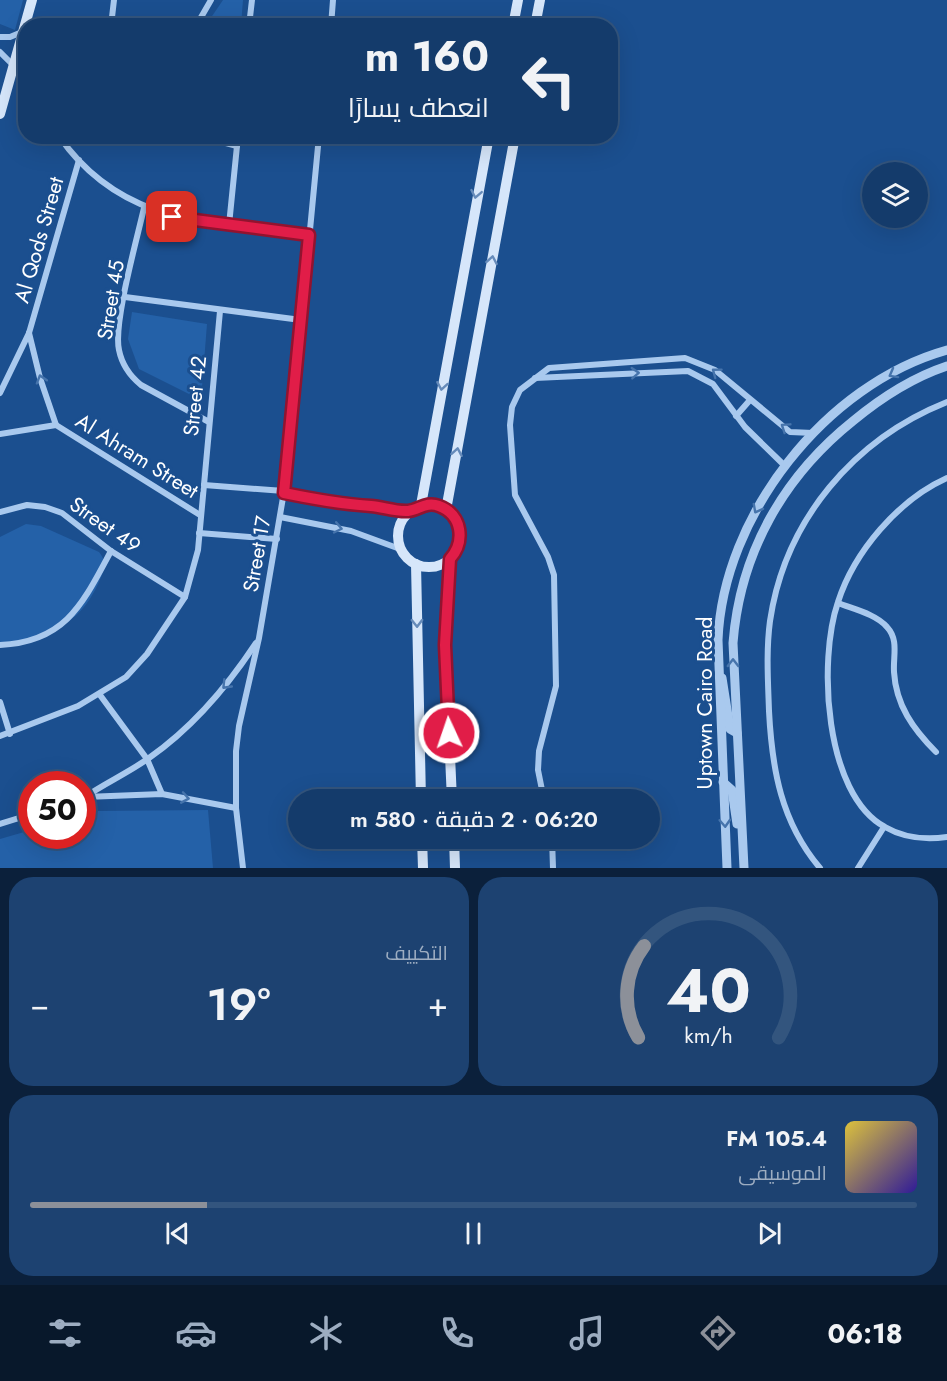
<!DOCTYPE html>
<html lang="ar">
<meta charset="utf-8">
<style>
body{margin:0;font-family:Jost,Cairo,sans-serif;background:#1d4271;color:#f1f3f6;direction:rtl;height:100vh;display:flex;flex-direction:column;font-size:22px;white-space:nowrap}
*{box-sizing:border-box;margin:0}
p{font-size:20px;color:#9dadc1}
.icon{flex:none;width:33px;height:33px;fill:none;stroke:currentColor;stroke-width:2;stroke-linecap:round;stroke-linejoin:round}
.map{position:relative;height:868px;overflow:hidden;direction:ltr}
.drawer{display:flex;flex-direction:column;gap:9px;padding:9px;background:#0b203b;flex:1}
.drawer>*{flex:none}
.top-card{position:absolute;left:18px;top:18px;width:600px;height:126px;border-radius:24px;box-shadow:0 6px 24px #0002,0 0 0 2px #33557e;direction:rtl;background:#143b6b;color:#f1f3f6;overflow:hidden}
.buttons{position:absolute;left:862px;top:162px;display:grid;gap:12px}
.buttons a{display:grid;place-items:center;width:66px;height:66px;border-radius:50%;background:#143b6b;box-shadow:0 6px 24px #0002,0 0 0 2px #33557e;font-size:30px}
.speed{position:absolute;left:18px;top:771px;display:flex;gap:12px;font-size:30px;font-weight:700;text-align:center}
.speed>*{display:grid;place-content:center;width:78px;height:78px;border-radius:50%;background:#143b6b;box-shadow:0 6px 24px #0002,0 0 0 2px #33557e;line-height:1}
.speed .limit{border:9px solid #d22;background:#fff;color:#111}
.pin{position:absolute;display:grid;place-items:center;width:51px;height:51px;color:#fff;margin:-26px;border-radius:12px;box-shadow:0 3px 9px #0006}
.me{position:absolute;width:66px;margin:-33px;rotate:357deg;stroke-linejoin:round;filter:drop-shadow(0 0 4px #0008)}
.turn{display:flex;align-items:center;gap:21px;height:126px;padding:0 30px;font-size:27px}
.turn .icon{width:78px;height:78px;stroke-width:2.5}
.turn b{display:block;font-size:42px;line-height:51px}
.big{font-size:45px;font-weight:600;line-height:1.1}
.drawer .tile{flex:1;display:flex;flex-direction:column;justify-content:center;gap:9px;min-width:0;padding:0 21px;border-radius:24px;background:#1d4271}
.drawer .dial{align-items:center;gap:0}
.dial svg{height:156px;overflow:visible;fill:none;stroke:#33557e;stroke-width:7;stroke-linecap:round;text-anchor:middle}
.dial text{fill:#f1f3f6;stroke:none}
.song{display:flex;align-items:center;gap:18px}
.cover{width:72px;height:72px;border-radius:9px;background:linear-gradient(135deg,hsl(50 70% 55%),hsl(250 70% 35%))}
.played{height:6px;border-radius:3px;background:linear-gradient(90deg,#8c9099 20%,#33557e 20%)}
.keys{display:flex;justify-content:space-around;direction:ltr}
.heat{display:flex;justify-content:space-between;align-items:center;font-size:33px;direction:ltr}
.drawer .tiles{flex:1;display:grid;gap:9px;grid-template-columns:1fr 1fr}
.tile:last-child{grid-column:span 2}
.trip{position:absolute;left:288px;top:789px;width:372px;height:60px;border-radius:30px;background:#143b6b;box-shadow:0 6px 24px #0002,0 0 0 2px #33557e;font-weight:600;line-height:60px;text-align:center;direction:rtl}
.tabs{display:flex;height:96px;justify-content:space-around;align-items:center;background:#08182b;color:#9dadc1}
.tabs .icon{width:42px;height:42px}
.tabs .selected{color:#8c9099}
.tabs b{font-size:27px;color:#f1f3f6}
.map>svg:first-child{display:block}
</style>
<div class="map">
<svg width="947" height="868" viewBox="0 0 947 868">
<rect width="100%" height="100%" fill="#1b4f8f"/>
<g fill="#2461a8">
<polygon points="0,0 23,0 15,30 0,24"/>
<polygon points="223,0 243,0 241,25 206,25"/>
<polygon points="132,312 207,324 201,400 139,369 128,339"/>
<path d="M26,524L41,526L99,552C108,563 104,570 99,582C78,629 46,635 0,645V537Z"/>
<polygon points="208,810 213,868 0,868 0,839 31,830 32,836 82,836 83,816 98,811"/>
</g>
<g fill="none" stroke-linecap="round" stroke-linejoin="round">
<g stroke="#a9c9ee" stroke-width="6">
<polyline points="249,23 294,26"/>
<polyline points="111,26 114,0"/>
<polyline points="196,26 211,0"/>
<polyline points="249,26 252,0"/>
<polyline points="331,26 333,0"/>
<polyline points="0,37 10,37 22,32"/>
<polyline points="22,44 26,61"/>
<polyline points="0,52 14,66"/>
<path d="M59,136C121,226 212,223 308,235"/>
<polyline points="200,136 237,146"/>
<path d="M144,208C137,239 113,324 119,350C122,365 130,376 141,385L209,422"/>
<polyline points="229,225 238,136"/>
<polyline points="125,297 301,320"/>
<polyline points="29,333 40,378 56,425"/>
<polyline points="535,378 688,371 713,384 745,427 785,466"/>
<polyline points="0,393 29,333 79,160"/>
<polyline points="736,416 750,400"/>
<polyline points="0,434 56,425 200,515"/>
<path d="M947,478C898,500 854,552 838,602C818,660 824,794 885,827C904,838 926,840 947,837"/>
<polyline points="204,485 284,491"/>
<polyline points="284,493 337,504 410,511"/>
<polyline points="0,512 27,505 45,507 62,513 111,551 185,597"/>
<polyline points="280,517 351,531 400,549"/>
<polyline points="199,533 277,539"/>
<path d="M838,603C853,609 876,614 887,627C899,640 893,656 894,672C896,705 913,729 936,752"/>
<path d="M0,645C66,642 83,603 111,551"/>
<polyline points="100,695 147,759 162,794"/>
<polyline points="0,702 10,734"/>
<polyline points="0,736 78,706 126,677 147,654 185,597 198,550 220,311"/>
<path d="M85,797C105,783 128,773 149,758C192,728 227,687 256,643"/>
<polyline points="85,797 162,794 236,808"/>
<polyline points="544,800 538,770 539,751 556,686 554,575 548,557 515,495 510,425 512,407 520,390 549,368 685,358 715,370 790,432 813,433"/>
<polyline points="0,824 32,814"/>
<polyline points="552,838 553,868"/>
<polyline points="243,868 236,808 236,751 239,726 259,638 286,480 319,136"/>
<path d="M820,868C781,822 772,769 769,711C768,681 766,651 770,621C785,520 854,439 947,402"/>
<polyline points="858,868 884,827"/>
</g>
<g stroke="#a9c9ee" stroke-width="9">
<polyline points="722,678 730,729 737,733"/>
<polyline points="723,782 732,790 737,824"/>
<path d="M727,868L718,640C723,516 825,384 947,350"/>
<path d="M744,868L733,643C740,553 783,477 853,421C882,397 911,378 947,366"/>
</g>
<g stroke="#d6e6fa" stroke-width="10">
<polyline points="513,26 518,0"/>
<polyline points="535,26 540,0"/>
<polyline points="0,114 32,0"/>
<circle cx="429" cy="536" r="31"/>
<polyline points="421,505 489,136"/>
<polyline points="446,510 515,136"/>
<polyline points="450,559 445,645 452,800"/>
<polyline points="416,564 421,800"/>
<polyline points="422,838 423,868"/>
<polyline points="454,838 455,868"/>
</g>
</g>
<defs><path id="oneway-chevron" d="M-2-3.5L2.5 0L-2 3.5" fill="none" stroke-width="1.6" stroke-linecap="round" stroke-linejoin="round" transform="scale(1.5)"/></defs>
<g stroke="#668bba">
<use href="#oneway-chevron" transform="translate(476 194) rotate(101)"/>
<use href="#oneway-chevron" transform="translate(492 260) rotate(-80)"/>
<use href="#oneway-chevron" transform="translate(442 386) rotate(100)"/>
<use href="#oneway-chevron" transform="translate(457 452) rotate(-80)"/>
<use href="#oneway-chevron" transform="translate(417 623) rotate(89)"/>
</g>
<g stroke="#4674ac">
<use href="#oneway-chevron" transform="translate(716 372) rotate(-143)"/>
<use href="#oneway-chevron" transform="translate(635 373) rotate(-3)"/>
<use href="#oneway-chevron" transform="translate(893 374) rotate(151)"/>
<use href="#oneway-chevron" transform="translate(41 379) rotate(-107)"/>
<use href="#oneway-chevron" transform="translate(785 427) rotate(-146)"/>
<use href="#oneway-chevron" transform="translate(757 509) rotate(118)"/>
<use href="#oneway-chevron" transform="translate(338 528) rotate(12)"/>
<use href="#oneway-chevron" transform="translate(733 663) rotate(-90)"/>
<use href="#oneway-chevron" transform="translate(226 685) rotate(134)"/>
<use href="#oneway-chevron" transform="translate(185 798) rotate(10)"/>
<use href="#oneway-chevron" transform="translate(725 823) rotate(87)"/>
</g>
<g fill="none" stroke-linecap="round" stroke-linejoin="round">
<defs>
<path id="route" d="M172,217L309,235L284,493C313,499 341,504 371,506C383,507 396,512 408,511C419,510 426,501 439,506C463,515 465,542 450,559L445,645L449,733"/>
</defs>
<use href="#route" stroke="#92132f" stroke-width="15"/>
<use href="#route" stroke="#e11d48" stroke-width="10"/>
</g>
<g text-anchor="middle" stroke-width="6" stroke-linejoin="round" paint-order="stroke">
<g font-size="21" fill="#fff" stroke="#1b4f8f">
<text transform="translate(39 240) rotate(-74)" y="7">Al Qods Street</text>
<text transform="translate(111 300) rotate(-81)" y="7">Street 45</text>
<text transform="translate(195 396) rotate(-84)" y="7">Street 42</text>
<text transform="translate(137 456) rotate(32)" y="7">Al Ahram Street</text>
<text transform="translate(105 525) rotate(35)" y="7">Street 49</text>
<text transform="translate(257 554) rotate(-80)" y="7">Street 17</text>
<text transform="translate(705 703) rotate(-90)" y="7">Uptown Cairo Road</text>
</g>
</g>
</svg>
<div class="buttons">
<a><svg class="icon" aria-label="layers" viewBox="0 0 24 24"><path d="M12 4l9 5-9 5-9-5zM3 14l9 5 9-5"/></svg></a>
</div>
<div class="speed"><div class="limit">50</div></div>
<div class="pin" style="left:172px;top:217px;background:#d93025"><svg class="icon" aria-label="arrive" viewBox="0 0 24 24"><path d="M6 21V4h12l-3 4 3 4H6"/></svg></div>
<svg class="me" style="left:449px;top:733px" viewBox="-20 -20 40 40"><circle r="17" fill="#e11d48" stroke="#fff" stroke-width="3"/><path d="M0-11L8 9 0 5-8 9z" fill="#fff"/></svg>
<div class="trip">06:20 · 2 دقيقة · 580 m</div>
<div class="top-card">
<div class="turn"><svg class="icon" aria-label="left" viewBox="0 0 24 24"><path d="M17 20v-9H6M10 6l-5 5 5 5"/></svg><div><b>160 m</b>انعطف يسارًا</div></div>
</div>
</div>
<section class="drawer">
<div class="tiles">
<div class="tile dial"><svg viewBox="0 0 100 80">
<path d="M14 69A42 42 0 1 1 86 69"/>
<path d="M14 69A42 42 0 0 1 17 22" stroke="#8c9099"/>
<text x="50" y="56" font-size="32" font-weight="700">40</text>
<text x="50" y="72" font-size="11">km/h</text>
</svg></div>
<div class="tile"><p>التكييف</p>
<div class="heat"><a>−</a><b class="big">19°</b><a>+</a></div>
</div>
<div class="tile">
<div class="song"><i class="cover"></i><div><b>105.4 FM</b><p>الموسيقى</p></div></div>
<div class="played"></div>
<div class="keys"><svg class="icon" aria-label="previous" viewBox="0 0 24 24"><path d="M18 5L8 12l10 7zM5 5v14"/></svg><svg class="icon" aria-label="pause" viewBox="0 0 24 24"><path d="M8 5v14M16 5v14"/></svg><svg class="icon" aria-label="next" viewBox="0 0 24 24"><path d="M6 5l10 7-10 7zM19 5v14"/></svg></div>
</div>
</div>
</section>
<nav class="tabs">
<b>06:18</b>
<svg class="icon selected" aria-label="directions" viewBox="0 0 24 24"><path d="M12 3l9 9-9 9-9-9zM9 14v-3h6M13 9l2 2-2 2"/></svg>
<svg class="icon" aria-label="music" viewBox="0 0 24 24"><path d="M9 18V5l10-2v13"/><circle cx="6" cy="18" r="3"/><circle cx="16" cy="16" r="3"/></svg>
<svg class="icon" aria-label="phone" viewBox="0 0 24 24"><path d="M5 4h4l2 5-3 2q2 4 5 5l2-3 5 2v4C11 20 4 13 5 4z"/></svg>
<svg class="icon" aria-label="climate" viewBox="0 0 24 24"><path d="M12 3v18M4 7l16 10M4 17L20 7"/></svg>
<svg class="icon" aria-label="car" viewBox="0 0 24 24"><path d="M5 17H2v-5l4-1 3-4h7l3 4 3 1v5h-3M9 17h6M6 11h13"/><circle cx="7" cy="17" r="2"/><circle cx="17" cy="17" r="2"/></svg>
<svg class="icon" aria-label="filters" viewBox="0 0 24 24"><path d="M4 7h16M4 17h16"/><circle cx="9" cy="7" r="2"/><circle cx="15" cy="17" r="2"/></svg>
</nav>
